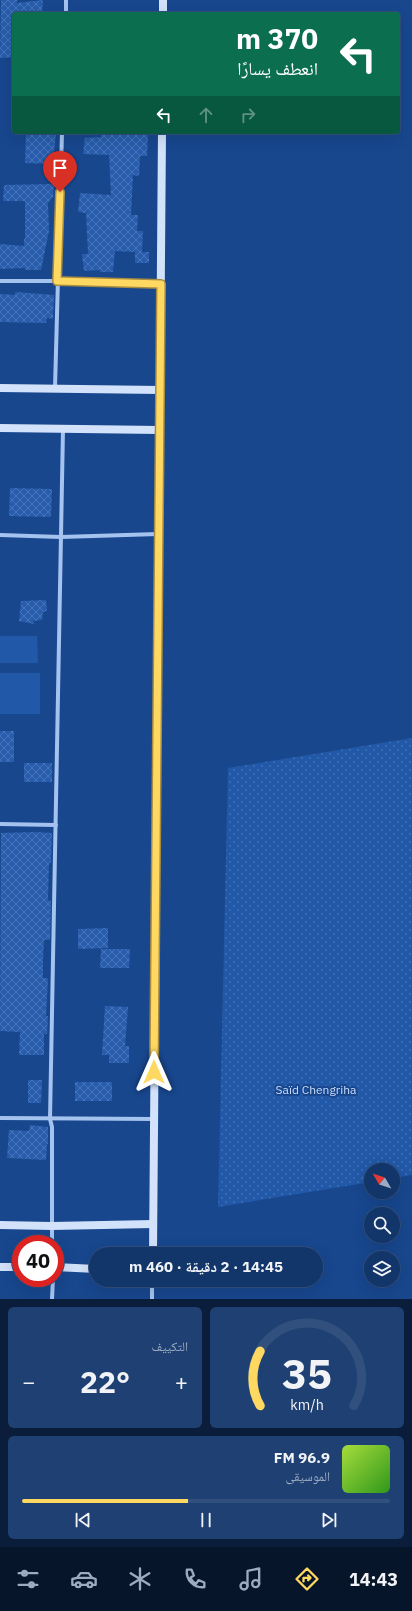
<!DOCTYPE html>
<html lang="ar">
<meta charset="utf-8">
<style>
body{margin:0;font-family:"IBM Plex Sans","Noto Naskh Arabic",sans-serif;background:#1f4072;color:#f1f3f6;direction:rtl;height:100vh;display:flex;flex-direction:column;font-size:15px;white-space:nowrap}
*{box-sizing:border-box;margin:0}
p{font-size:13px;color:#9cabc1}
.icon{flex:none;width:22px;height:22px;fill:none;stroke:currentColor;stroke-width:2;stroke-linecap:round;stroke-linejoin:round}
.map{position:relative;height:1299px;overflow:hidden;direction:ltr}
.side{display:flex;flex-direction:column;gap:8px;padding:8px;background:#0a1d3a;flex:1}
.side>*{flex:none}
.banner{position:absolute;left:12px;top:12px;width:388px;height:122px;border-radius:4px;box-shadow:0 4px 16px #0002,0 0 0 1px #31507e;direction:rtl;background:#0b6e4f;color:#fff;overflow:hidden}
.needle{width:26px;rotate:309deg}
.tools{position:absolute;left:364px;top:1163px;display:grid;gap:8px}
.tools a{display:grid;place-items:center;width:36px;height:36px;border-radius:50%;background:#12356a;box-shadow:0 4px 16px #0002,0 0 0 1px #31507e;font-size:20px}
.speed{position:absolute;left:12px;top:1235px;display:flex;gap:8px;font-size:20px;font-weight:700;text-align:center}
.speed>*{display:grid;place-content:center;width:52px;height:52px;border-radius:50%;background:#12356a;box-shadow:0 4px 16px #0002,0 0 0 1px #31507e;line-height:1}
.speed .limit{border:6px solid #d22;background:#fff;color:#111}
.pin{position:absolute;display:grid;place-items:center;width:34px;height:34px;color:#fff;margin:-41px -17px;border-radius:50% 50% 50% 0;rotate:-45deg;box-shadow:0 0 4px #0007}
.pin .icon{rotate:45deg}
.me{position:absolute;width:44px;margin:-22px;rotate:0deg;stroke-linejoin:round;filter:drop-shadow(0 0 3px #0008)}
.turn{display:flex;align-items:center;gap:14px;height:84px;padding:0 16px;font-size:18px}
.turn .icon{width:52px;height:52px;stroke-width:2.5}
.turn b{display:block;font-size:28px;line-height:34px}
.lanes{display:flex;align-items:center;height:38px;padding:0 16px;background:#0003;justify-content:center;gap:20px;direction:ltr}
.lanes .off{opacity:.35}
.big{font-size:30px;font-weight:700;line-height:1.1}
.side .widget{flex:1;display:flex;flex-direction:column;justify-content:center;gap:6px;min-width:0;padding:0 14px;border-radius:6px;background:#1f4072}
.side .dial{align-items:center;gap:0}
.dial svg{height:104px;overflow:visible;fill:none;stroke:#31507e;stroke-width:7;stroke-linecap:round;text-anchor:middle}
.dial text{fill:#f1f3f6;stroke:none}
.song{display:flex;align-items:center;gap:12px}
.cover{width:48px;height:48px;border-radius:6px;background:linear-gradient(135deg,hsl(80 70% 55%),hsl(110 70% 35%))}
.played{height:4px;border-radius:2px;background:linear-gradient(90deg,#ffd862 45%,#31507e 45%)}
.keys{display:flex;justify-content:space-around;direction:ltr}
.heat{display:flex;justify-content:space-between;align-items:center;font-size:22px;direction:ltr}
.side .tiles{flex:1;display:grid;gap:8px;grid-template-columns:1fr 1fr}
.widget:last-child{grid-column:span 2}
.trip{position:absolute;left:89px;top:1247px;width:234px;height:40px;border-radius:20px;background:#12356a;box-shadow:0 4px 16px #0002,0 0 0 1px #31507e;font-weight:700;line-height:40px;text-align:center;direction:rtl}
.dock{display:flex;height:64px;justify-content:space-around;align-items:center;background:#07152a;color:#9cabc1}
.dock .icon{width:28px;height:28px}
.dock .current{color:#ffd862}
.dock b{font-size:18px;color:#f1f3f6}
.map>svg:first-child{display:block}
</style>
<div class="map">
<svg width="412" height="1299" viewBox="0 0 412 1299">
<defs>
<pattern id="grass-dots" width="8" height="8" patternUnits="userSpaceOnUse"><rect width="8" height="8" fill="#2158a7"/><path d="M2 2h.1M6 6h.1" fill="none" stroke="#4271b4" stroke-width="1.8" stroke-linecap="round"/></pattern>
<pattern id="building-cross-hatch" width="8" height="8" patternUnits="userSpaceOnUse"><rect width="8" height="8" fill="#275dac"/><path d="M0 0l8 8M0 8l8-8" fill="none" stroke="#4775b8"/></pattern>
</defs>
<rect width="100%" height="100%" fill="#18478e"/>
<polygon fill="url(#grass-dots)" points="412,738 412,1175 393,1178 393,1170 371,1170 371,1182 218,1207 228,768"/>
<g fill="#2158a7">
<polygon points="0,636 37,636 38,663 0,663"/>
<rect x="0" y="673" width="40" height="41"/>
</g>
<g fill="url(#building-cross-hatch)">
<polygon points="1,0 17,0 17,3 43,0 42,14 14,14 14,57 0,58"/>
<polygon points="26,132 56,132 53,164 25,163"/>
<polygon points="101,132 114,132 113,135 148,135 147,156 140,156 139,176 133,175 131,215 138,215 137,231 143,231 142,252 149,252 149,263 135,263 135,252 115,251 113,272 100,272 100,270 84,271 82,254 88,254 86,213 78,212 80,193 111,195 109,155 83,154 85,138 101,137"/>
<polygon points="51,184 54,185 53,197 48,203 49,231 41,270 25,270 25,268 0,269 0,244 24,246 24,239 25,239 25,201 3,201 4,185"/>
<polygon points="15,292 54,295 53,319 47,318 46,323 0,322 0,294 15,295"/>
<polygon points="10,488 52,489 51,517 9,516"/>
<polygon points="46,600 47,611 43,612 42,620 33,621 34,624 19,621 21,601"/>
<rect x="0" y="731" width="14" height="31"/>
<rect x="24" y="763" width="28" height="19"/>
<polygon points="36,832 52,833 51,863 49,863 48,900 51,901 50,940 44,940 43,959 43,978 48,978 46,1016 48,1016 47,1034 44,1034 44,1055 19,1055 20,1032 0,1031 1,833"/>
<polygon points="108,928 108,948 78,949 78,929"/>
<polygon points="101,949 130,949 129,968 100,968"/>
<polygon points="105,1006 128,1007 125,1046 129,1046 129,1063 109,1063 109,1055 102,1055"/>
<polygon points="28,1080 42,1080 41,1103 28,1103"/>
<rect x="75" y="1082" width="37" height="19"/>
<polygon points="30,1125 48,1127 48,1144 47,1144 46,1160 7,1158 9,1130 29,1131"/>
</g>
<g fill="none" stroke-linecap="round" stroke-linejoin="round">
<g stroke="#a4c3ef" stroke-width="4">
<polyline points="66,14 66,0"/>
<polyline points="0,281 57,281 161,284"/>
<polyline points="55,388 62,132"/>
<polyline points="0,535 61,537 158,534"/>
<polyline points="0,824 56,825"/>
<polyline points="0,1118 154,1119"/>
<polyline points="52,1244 52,1127 50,1119 63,429"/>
<polyline points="52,1299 53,1278"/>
<polyline points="152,1299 152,1280"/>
</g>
<g stroke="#d2e2fa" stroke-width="8">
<polyline points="163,14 163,0"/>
<polyline points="0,388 160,390"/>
<polyline points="0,428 159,430"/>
<polyline points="0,1225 52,1226 153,1224"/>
<polyline points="153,1254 162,132"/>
<polyline points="0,1267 21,1267"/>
<polyline points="55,1267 96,1269"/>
</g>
</g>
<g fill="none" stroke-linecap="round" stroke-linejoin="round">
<defs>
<polyline id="route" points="60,192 57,281 161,284 154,1072"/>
</defs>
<use href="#route" stroke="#a68c40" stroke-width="10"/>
<use href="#route" stroke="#ffd862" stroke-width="7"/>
</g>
<g text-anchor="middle" stroke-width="4" stroke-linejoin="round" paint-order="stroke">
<g font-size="12" fill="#cadefb" stroke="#18478e">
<text x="316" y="1094">Saïd Chengriha</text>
</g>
</g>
</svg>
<div class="tools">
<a><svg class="needle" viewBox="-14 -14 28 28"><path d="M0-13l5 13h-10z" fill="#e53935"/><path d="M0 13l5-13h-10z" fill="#9cabc1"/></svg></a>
<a><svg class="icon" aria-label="search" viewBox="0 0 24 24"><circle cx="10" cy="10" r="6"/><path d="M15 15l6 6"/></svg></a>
<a><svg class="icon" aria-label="layers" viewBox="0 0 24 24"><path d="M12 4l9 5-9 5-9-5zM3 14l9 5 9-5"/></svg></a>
</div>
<div class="speed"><div class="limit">40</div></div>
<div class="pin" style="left:60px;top:192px;background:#d93025"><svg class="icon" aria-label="arrive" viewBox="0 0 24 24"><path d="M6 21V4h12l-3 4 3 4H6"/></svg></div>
<svg class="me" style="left:154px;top:1072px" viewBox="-20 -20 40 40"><path d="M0-17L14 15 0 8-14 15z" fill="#ffd862" stroke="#fff" stroke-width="4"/></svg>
<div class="trip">14:45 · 2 دقيقة · 460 m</div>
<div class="banner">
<div class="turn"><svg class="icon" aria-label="left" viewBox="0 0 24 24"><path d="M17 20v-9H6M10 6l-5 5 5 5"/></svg><div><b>370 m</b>انعطف يسارًا</div></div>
<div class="lanes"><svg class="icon" aria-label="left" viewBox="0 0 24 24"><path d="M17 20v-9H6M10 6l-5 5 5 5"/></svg><svg class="icon off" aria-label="ahead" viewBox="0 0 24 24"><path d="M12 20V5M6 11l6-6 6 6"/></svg><svg class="icon off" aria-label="right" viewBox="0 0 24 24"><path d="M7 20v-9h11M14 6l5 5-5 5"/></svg></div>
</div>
</div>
<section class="side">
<div class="tiles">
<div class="widget dial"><svg viewBox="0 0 100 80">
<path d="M14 69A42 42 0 1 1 86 69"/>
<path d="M14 69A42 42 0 0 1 14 27" stroke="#ffd862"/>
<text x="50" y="56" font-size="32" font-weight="700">35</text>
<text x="50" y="72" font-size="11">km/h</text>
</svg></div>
<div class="widget"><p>التكييف</p>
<div class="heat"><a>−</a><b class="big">22°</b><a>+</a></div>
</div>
<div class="widget">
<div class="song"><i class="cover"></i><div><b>96.9 FM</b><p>الموسيقى</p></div></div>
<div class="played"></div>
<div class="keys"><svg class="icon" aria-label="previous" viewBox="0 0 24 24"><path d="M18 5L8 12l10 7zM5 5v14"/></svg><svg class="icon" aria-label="pause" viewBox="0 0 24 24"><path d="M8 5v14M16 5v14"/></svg><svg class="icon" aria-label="next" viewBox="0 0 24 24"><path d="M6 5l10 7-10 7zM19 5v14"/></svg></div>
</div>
</div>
</section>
<nav class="dock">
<b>14:43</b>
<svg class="icon current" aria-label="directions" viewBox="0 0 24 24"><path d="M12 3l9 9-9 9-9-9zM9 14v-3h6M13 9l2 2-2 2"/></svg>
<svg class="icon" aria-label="music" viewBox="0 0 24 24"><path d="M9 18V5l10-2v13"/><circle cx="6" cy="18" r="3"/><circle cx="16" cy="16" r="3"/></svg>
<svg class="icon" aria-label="phone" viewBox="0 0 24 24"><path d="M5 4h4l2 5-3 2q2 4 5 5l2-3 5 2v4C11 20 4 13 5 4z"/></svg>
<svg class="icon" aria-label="climate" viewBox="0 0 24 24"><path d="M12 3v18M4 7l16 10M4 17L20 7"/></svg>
<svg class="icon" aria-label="car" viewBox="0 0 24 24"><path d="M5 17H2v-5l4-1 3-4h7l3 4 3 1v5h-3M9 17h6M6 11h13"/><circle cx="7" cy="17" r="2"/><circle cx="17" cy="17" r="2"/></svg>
<svg class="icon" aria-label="filters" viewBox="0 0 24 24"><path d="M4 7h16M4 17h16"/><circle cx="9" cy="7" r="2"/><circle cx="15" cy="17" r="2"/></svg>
</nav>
